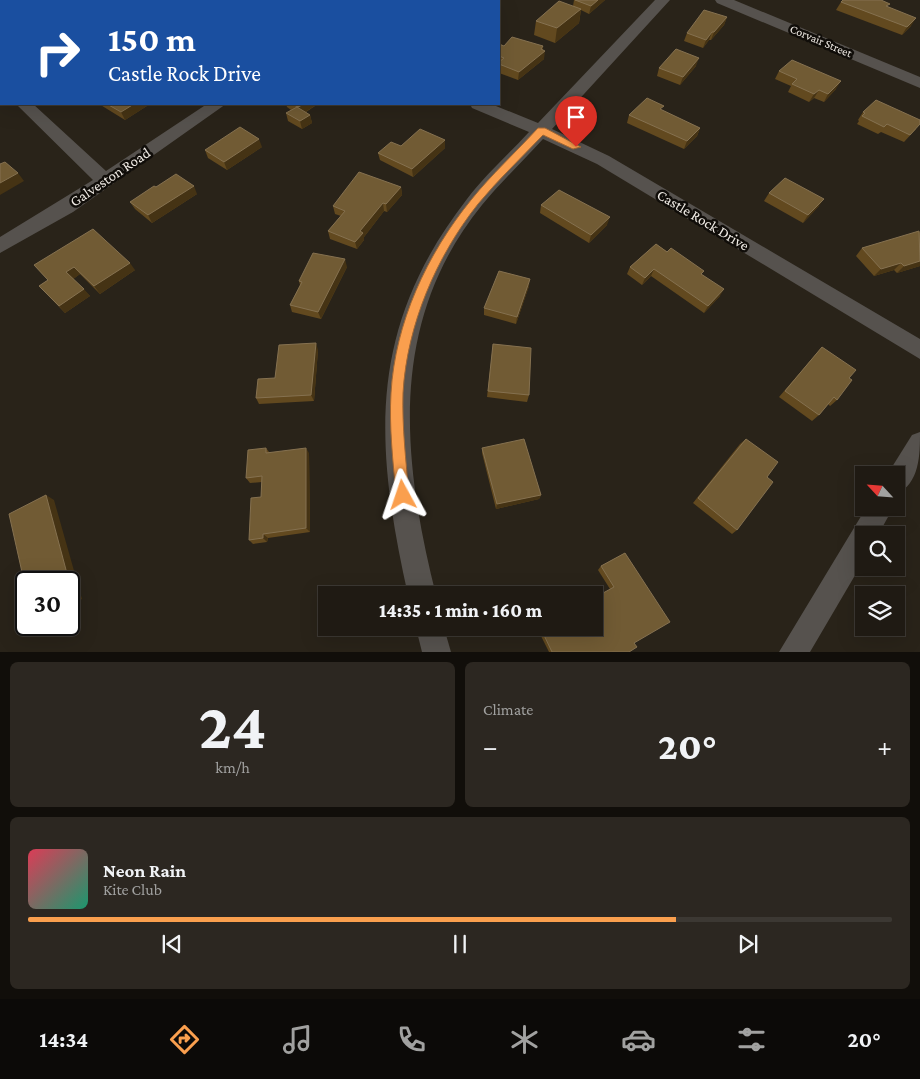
<!DOCTYPE html>
<meta charset="utf-8">
<style>
body{margin:0;font-family:"Crimson Pro",serif;background:#2c2721;color:#f1f3f6;height:100vh;display:flex;flex-direction:column;font-size:19px;white-space:nowrap}
*{box-sizing:border-box;margin:0}
p{font-size:16px;color:#a1a1a0}
.icon{flex:none;width:28px;height:28px;fill:none;stroke:currentColor;stroke-width:2;stroke-linecap:round;stroke-linejoin:round}
.map{position:relative;height:652px;overflow:hidden}
.side{display:flex;flex-direction:column;gap:10px;padding:10px;background:#110e0a;flex:1}
.side>*{flex:none}
.banner{position:absolute;left:0px;top:0px;width:500px;height:105px;box-shadow:0 5px 20px #0002,0 0 0 1px #3c3833;background:#1a4fa0;color:#fff;overflow:hidden}
.needle{width:32px;rotate:296deg}
.controls{position:absolute;left:855px;top:466px;display:grid;gap:10px}
.controls a{display:grid;place-items:center;width:50px;height:50px;border-radius:0px;background:#1f1a13;box-shadow:0 5px 20px #0002,0 0 0 1px #3c3833;font-size:25px}
.speed{position:absolute;left:15px;top:571px;display:flex;gap:10px;font-size:25px;font-weight:700;text-align:center}
.speed>*{display:grid;place-content:center;width:65px;height:65px;border-radius:50%;background:#1f1a13;box-shadow:0 5px 20px #0002,0 0 0 1px #3c3833;line-height:1}
.speed .limit{border:2px solid #111;border-radius:8px;background:#fff;color:#111}
.pin{position:absolute;display:grid;place-items:center;width:42px;height:42px;color:#fff;margin:-51px -21px;border-radius:50% 50% 50% 0;rotate:-45deg;box-shadow:0 0 5px #0007}
.pin .icon{rotate:45deg}
.me{position:absolute;width:55px;margin:-28px;rotate:355deg;stroke-linejoin:round;filter:drop-shadow(0 0 4px #0008)}
.turn{display:flex;align-items:center;gap:18px;height:105px;padding:0 25px;font-size:22px}
.turn .icon{width:65px;height:65px;stroke-width:2.5}
.turn b{display:block;font-size:35px;line-height:42px}
.big{font-size:38px;font-weight:800;line-height:1.1}
.side .widget{flex:1;display:flex;flex-direction:column;justify-content:center;gap:8px;min-width:0;padding:0 18px;border-radius:8px;background:#2c2721}
.side .dial{align-items:center;gap:0}
.dial b{font-size:65px;line-height:1}
.song{display:flex;align-items:center;gap:15px}
.cover{width:60px;height:60px;border-radius:8px;background:linear-gradient(135deg,hsl(350 70% 55%),hsl(160 70% 35%))}
.played{height:5px;border-radius:2px;background:linear-gradient(90deg,#fa9f4e 75%,#3c3833 75%)}
.keys{display:flex;justify-content:space-around;direction:ltr}
.heat{display:flex;justify-content:space-between;align-items:center;font-size:28px;direction:ltr}
.side .tiles{flex:1;display:grid;gap:10px;grid-template-columns:1fr 1fr}
.widget:last-child{grid-column:span 2}
.trip{position:absolute;left:318px;top:586px;width:285px;height:50px;border-radius:0px;background:#1f1a13;box-shadow:0 5px 20px #0002,0 0 0 1px #3c3833;font-weight:800;line-height:50px;text-align:center}
.dock{display:flex;height:80px;justify-content:space-around;align-items:center;background:#0c0a08;color:#a1a1a0}
.dock .icon{width:35px;height:35px}
.dock .active{color:#fa9f4e}
.dock b{font-size:22px;color:#f1f3f6}
.map>svg:first-child{display:block}
</style>
<div class="map">
<svg width="920" height="652" viewBox="0 0 920 652">
<rect width="100%" height="100%" fill="#292319"/>
<g fill="none" stroke-linecap="round" stroke-linejoin="round">
<g fill="#56524e" fill-rule="evenodd">
<path d="M655,0H670L552,129L609,156L920,339V359L597,164L543,139C523,161 501,182 482,205C387,322 402,459 436,595H408C374,443 367,328 467,199C485,175 509,154 529,132L472,108L470,104H491L538,123Z"/>
<polygon points="715,0 734,0 920,77 920,88 717,3"/>
<polygon points="0,78 1,79 1,89 0,88"/>
<polygon points="16,104 33,104 106,171 207,104 226,104 73,212 0,253 0,237 93,180"/>
<path d="M920,432C920,454 920,484 896,494V475H887L912,435Z"/>
<polygon points="866,508 893,508 878,535 864,535 864,560 810,652 779,652"/>
<polygon points="416,628 444,628 451,652 422,652"/>
</g>
</g>
<g fill="#62491f">
<polygon points="438,0 456,0 454,1 441,1"/>
<polygon points="574,0 605,0 589,14 581,10 579,23 555,43 534,35 536,21 573,6"/>
<polygon points="841,2 888,7 911,26 902,35 836,10"/>
<polygon points="727,17 724,25 711,40 709,40 703,48 684,41 687,33"/>
<polygon points="499,44 504,46 543,46 543,50 544,59 518,80 499,73"/>
<polygon points="696,66 680,85 657,76 659,68"/>
<polygon points="779,71 836,89 824,102 814,98 809,102 788,92 791,86 775,79"/>
<polygon points="99,104 150,104 125,120"/>
<polygon points="286,104 318,104 306,112 310,115 312,123 302,129 288,121 286,113 291,110 287,107"/>
<polygon points="863,112 916,129 904,142 881,132 878,134 857,124 859,121 858,120"/>
<polygon points="629,115 700,128 697,136 684,149 627,123"/>
<polygon points="401,146 445,148 413,177 380,160 378,153"/>
<polygon points="262,147 227,170 208,158 205,150"/>
<polygon points="156,187 197,194 152,223 135,209 130,202"/>
<polygon points="401,187 402,195 387,212 384,211 364,237 364,240 357,249 330,239 328,231 341,216 335,214 333,206"/>
<polygon points="769,193 819,206 803,223 764,201"/>
<polygon points="541,205 607,225 589,243 540,213"/>
<polygon points="920,232 920,266 897,273 894,270 874,276 856,256 862,248"/>
<polygon points="656,244 702,275 720,296 704,313 651,276 642,285 627,274 630,267"/>
<polygon points="34,265 135,270 100,294 80,274 73,279 90,296 65,313 39,286 48,280"/>
<polygon points="347,267 321,319 292,312 290,305 300,285 299,281"/>
<polygon points="529,286 516,324 484,315 484,308"/>
<polygon points="493,344 529,395 527,402 487,397"/>
<polygon points="822,347 849,378 837,400 830,406 828,404 819,415 812,421 779,397"/>
<polygon points="318,350 314,401 259,404 256,398 275,378"/>
<polygon points="746,439 767,477 737,530 732,534 693,503 740,444"/>
<polygon points="266,448 269,452 309,453 310,532 268,538 267,542 253,544 249,540 261,497 262,482 250,483 246,478"/>
<polygon points="482,448 541,495 539,499 496,509 482,453"/>
<polygon points="625,553 634,643 629,652 549,652 540,634 542,631 594,628 610,589 598,570 601,566"/>
</g>
<g fill="#453314">
<polygon points="85,0 115,0 108,1 85,1"/>
<polygon points="269,0 284,0 282,1 267,1"/>
<polygon points="598,0 605,0 589,14 591,6"/>
<polygon points="581,9 579,23 555,43 557,28"/>
<polygon points="727,17 724,25 711,40 714,32"/>
<polygon points="916,18 911,26 902,35 907,27"/>
<polygon points="712,32 709,40 703,48 706,40"/>
<polygon points="543,46 542,53 545,51 544,59 518,80 519,72"/>
<polygon points="699,58 696,66 680,85 683,77"/>
<polygon points="841,81 836,89 824,102 828,94"/>
<polygon points="819,90 814,98 809,102 814,94"/>
<polygon points="134,104 150,104 125,120 121,112"/>
<polygon points="304,104 318,104 300,115 298,107"/>
<polygon points="310,115 312,123 302,129 300,121"/>
<polygon points="700,128 697,136 684,149 687,141"/>
<polygon points="259,139 262,147 227,170 224,162"/>
<polygon points="445,140 445,148 413,177 412,169"/>
<polygon points="18,173 24,181 0,195 0,183"/>
<polygon points="194,186 197,194 152,223 148,215"/>
<polygon points="401,187 402,195 387,212 386,204"/>
<polygon points="824,199 819,206 803,223 808,215"/>
<polygon points="383,203 384,211 364,237 364,240 357,249 355,242 360,231"/>
<polygon points="610,217 607,225 589,243 591,235"/>
<polygon points="345,259 347,267 321,319 318,312"/>
<polygon points="920,261 920,266 897,273 904,266"/>
<polygon points="130,263 135,270 100,294 94,286"/>
<polygon points="901,263 894,270 874,276 881,269"/>
<polygon points="74,267 80,274 72,280 66,272"/>
<polygon points="654,269 651,276 642,285 645,278"/>
<polygon points="530,279 529,286 516,324 517,317"/>
<polygon points="84,289 90,296 65,313 59,306"/>
<polygon points="724,289 720,296 704,313 708,306"/>
<polygon points="316,343 318,350 314,401 311,395"/>
<polygon points="306,448 309,453 310,532 306,528"/>
<polygon points="46,495 54,500 82,599 69,606 69,599"/>
<polygon points="541,495 539,499 496,509 497,504"/>
<polygon points="263,534 268,538 267,542 263,538"/>
</g>
<g fill="#715b34" stroke="#857150">
<polygon points="19,0 43,0 44,1 16,1"/>
<polygon points="242,0 269,0 267,1 240,1"/>
<polygon points="575,0 598,0 591,6"/>
<polygon points="843,0 881,0 890,4 886,6 916,18 907,27 841,2"/>
<polygon points="559,1 581,9 557,28 536,21"/>
<polygon points="1,6 1,17 0,16 0,7"/>
<polygon points="704,10 727,17 714,32 712,32 706,40 687,33"/>
<polygon points="512,37 543,46 541,49 545,51 519,72 499,64 499,62 504,58 499,56 499,44 504,46"/>
<polygon points="676,49 699,58 683,77 659,68"/>
<polygon points="792,60 841,81 828,94 819,90 814,94 792,84 797,79 779,71"/>
<polygon points="647,98 664,106 660,109 700,128 687,141 629,115"/>
<polygon points="876,100 920,120 920,124 910,135 887,124 884,127 862,116 865,113 863,112"/>
<polygon points="107,104 134,104 121,112"/>
<polygon points="292,104 304,104 298,107"/>
<polygon points="297,107 310,115 300,121 286,113"/>
<polygon points="240,127 259,139 224,162 205,150"/>
<polygon points="420,129 445,140 412,169 378,153 391,142 401,146"/>
<polygon points="5,162 18,173 0,183 0,164"/>
<polygon points="359,172 401,187 386,204 383,203 360,231 363,233 355,242 328,231 345,211 333,206"/>
<polygon points="176,174 194,186 148,215 130,202 154,186 156,187"/>
<polygon points="785,178 824,199 808,215 769,193"/>
<polygon points="559,190 610,217 591,235 541,205"/>
<polygon points="93,229 130,263 94,286 74,267 66,272 84,289 59,306 39,286 48,280 34,265"/>
<polygon points="919,231 920,261 904,266 901,263 881,269 862,248"/>
<polygon points="656,244 667,252 671,248 704,271 701,274 724,289 708,306 654,269 645,278 630,267"/>
<polygon points="313,253 345,259 318,312 290,305 302,282 299,281"/>
<polygon points="499,271 530,279 517,317 484,308"/>
<polygon points="316,343 311,395 256,398 258,379 275,378 279,345"/>
<polygon points="493,344 531,348 529,395 488,391"/>
<polygon points="822,347 856,370 849,378 852,380 837,400 834,397 819,415 785,391"/>
<polygon points="524,439 541,495 497,504 482,448"/>
<polygon points="746,439 778,462 767,477 773,482 737,530 698,498"/>
<polygon points="266,448 266,453 306,448 306,528 263,534 263,538 249,540 251,498 261,497 262,476 246,478 248,450"/>
<polygon points="46,495 73,596 69,599 69,582 26,582 26,590 9,514"/>
<polygon points="625,553 670,622 634,643 637,647 629,652 552,652 542,631 549,628 594,628 594,598 614,587 601,566"/>
</g>
<path fill="#fa9f4e" stroke="#a26733" d="M538,128H545L581,147L573,149L543,135C521,158 498,180 478,204C436,257 407,325 403,393C402,427 406,461 409,495L407,500L403,502L398,500L396,495C393,461 389,427 391,393C395,323 427,254 471,200C491,175 516,152 538,128Z"/>
<g text-anchor="middle" stroke-width="5" stroke-linejoin="round" paint-order="stroke">
<g font-size="12" fill="#f0ebe5" stroke="#100d09">
<text transform="translate(821 41) rotate(23)" y="4">Corvair Street</text>
</g>
<g font-size="15" fill="#f0ebe5" stroke="#100d09">
<text transform="translate(110 177) rotate(-34)" y="5">Galveston Road</text>
<text transform="translate(703 220) rotate(31)" y="5">Castle Rock Drive</text>
</g>
</g>
</svg>
<div class="controls">
<a><svg class="needle" viewBox="-14 -14 28 28"><path d="M0-13l5 13h-10z" fill="#e53935"/><path d="M0 13l5-13h-10z" fill="#a1a1a0"/></svg></a>
<a><svg class="icon" aria-label="search" viewBox="0 0 24 24"><circle cx="10" cy="10" r="6"/><path d="M15 15l6 6"/></svg></a>
<a><svg class="icon" aria-label="layers" viewBox="0 0 24 24"><path d="M12 4l9 5-9 5-9-5zM3 14l9 5 9-5"/></svg></a>
</div>
<div class="speed"><div class="limit">30</div></div>
<div class="pin" style="left:576px;top:147px;background:#d93025"><svg class="icon" aria-label="arrive" viewBox="0 0 24 24"><path d="M6 21V4h12l-3 4 3 4H6"/></svg></div>
<svg class="me" style="left:403px;top:495px" viewBox="-20 -20 40 40"><path d="M0-17L14 15 0 8-14 15z" fill="#fa9f4e" stroke="#fff" stroke-width="4"/></svg>
<div class="trip">14:35 · 1 min · 160 m</div>
<div class="banner">
<div class="turn"><svg class="icon" aria-label="right" viewBox="0 0 24 24"><path d="M7 20v-9h11M14 6l5 5-5 5"/></svg><div><b>150 m</b>Castle Rock Drive</div></div>
</div>
</div>
<section class="side">
<div class="tiles">
<div class="widget dial"><b>24</b><p>km/h</p></div>
<div class="widget"><p>Climate</p>
<div class="heat"><a>−</a><b class="big">20°</b><a>+</a></div>
</div>
<div class="widget">
<div class="song"><i class="cover"></i><div><b>Neon Rain</b><p>Kite Club</p></div></div>
<div class="played"></div>
<div class="keys"><svg class="icon" aria-label="previous" viewBox="0 0 24 24"><path d="M18 5L8 12l10 7zM5 5v14"/></svg><svg class="icon" aria-label="pause" viewBox="0 0 24 24"><path d="M8 5v14M16 5v14"/></svg><svg class="icon" aria-label="next" viewBox="0 0 24 24"><path d="M6 5l10 7-10 7zM19 5v14"/></svg></div>
</div>
</div>
</section>
<nav class="dock">
<b>14:34</b>
<svg class="icon active" aria-label="directions" viewBox="0 0 24 24"><path d="M12 3l9 9-9 9-9-9zM9 14v-3h6M13 9l2 2-2 2"/></svg>
<svg class="icon" aria-label="music" viewBox="0 0 24 24"><path d="M9 18V5l10-2v13"/><circle cx="6" cy="18" r="3"/><circle cx="16" cy="16" r="3"/></svg>
<svg class="icon" aria-label="phone" viewBox="0 0 24 24"><path d="M5 4h4l2 5-3 2q2 4 5 5l2-3 5 2v4C11 20 4 13 5 4z"/></svg>
<svg class="icon" aria-label="climate" viewBox="0 0 24 24"><path d="M12 3v18M4 7l16 10M4 17L20 7"/></svg>
<svg class="icon" aria-label="car" viewBox="0 0 24 24"><path d="M5 17H2v-5l4-1 3-4h7l3 4 3 1v5h-3M9 17h6M6 11h13"/><circle cx="7" cy="17" r="2"/><circle cx="17" cy="17" r="2"/></svg>
<svg class="icon" aria-label="filters" viewBox="0 0 24 24"><path d="M4 7h16M4 17h16"/><circle cx="9" cy="7" r="2"/><circle cx="15" cy="17" r="2"/></svg>
<b>20°</b>
</nav>
